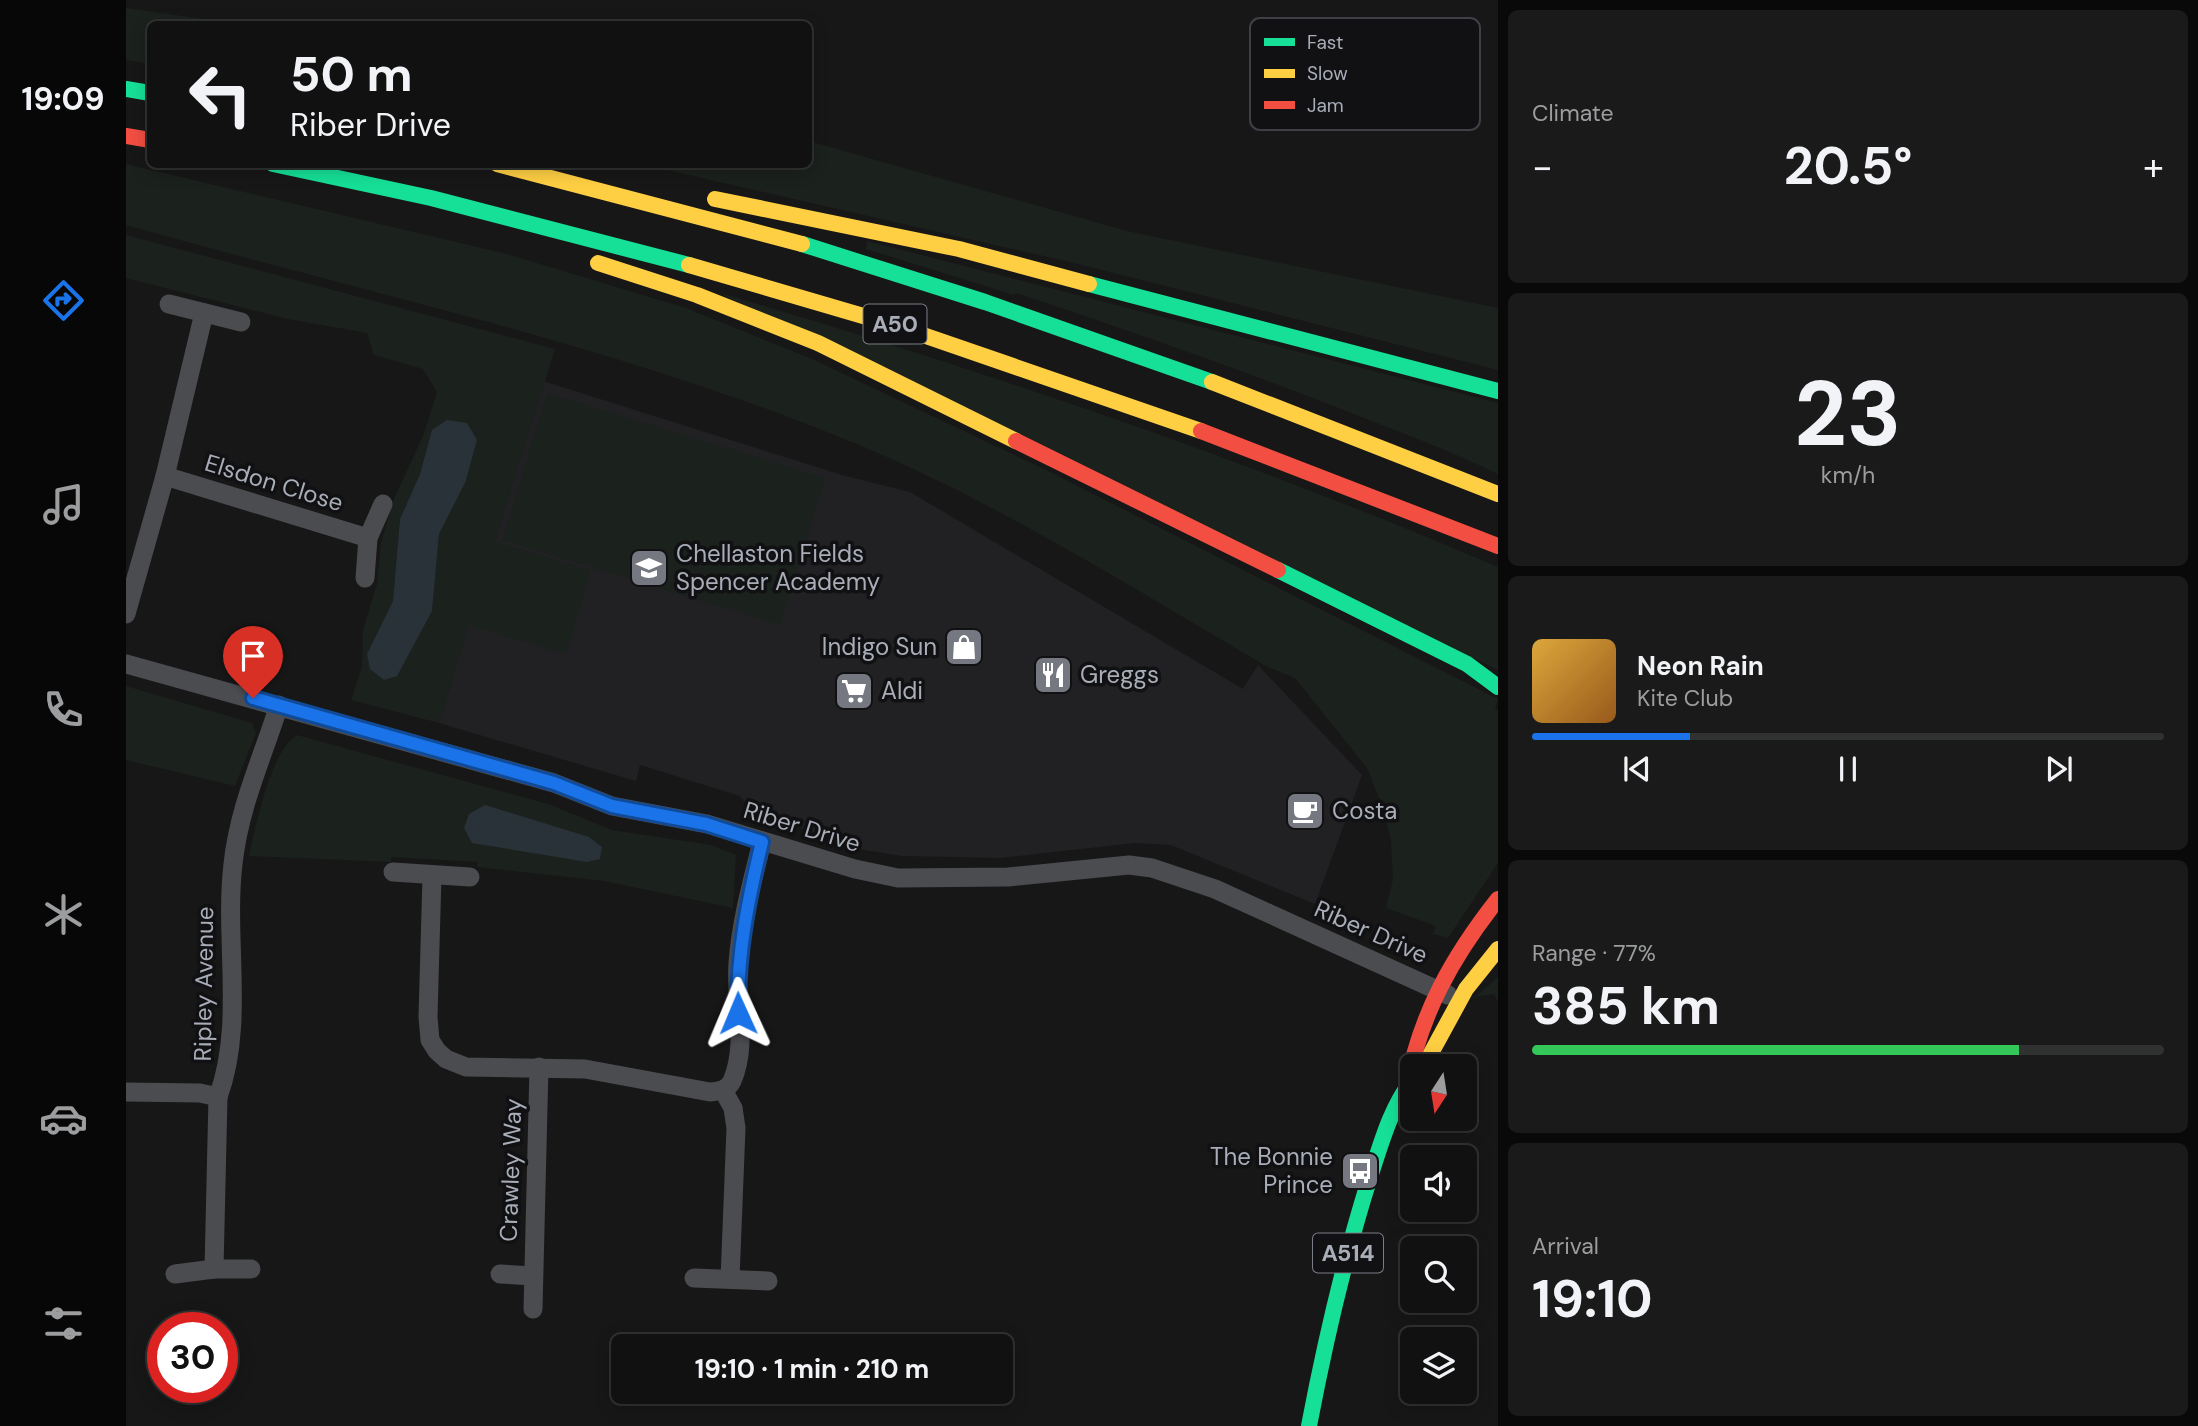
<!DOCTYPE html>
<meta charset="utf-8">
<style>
body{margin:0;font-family:"DM Sans",sans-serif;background:#1a1a1a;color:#f1f3f6;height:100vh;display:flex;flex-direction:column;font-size:26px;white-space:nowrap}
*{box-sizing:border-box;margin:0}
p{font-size:23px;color:#9c9d9f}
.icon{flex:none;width:38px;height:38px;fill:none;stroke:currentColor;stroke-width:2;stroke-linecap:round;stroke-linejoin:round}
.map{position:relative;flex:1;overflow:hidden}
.sheet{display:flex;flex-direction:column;gap:10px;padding:10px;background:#090909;width:700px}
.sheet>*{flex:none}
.top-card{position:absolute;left:21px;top:21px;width:665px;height:147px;border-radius:10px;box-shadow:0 4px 18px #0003,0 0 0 2px #303131;background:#111;color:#f1f3f6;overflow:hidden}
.needle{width:46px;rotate:192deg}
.controls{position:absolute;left:1274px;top:1054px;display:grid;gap:14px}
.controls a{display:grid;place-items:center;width:77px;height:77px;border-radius:10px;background:#111;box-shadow:0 4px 18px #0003,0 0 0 2px #303131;font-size:35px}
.speed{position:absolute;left:21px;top:1312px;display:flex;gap:14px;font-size:35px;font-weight:700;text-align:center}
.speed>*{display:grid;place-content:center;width:91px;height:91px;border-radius:50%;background:#111;box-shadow:0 4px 18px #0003,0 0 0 2px #303131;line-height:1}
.speed .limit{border:10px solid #d22;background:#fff;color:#111}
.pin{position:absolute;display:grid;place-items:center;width:60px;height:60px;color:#fff;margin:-72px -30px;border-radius:50% 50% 50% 0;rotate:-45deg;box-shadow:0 0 7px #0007}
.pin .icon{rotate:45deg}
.me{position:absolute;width:77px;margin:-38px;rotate:359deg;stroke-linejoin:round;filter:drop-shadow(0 0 5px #0008)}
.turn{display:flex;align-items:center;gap:24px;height:147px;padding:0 28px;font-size:32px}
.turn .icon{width:91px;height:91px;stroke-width:2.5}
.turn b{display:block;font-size:49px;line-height:60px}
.big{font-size:52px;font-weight:700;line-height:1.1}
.sheet .tile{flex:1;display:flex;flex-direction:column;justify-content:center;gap:10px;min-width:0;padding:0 24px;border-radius:10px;background:#1a1a1a}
.sheet .dial{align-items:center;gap:0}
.dial b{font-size:91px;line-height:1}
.song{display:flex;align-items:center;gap:21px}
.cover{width:84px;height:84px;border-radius:10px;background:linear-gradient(135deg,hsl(40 70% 55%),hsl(30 70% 35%))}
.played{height:7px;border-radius:4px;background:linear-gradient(90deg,#1a73e8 25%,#303131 25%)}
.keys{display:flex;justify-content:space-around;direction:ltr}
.heat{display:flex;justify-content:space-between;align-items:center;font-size:38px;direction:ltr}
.charge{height:10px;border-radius:5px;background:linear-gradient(90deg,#34c759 77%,#303131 0)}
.trip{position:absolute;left:485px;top:1334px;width:402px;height:70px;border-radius:10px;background:#111;box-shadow:0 4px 18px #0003,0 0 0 2px #303131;font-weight:700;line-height:70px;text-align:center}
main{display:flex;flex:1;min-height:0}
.menu{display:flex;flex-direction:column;width:126px;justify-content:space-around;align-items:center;background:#070707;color:#9c9d9f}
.menu .icon{width:49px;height:49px}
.menu .on{color:#1a73e8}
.menu b{font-size:32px;color:#f1f3f6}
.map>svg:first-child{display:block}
</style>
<main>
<nav class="menu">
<b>19:09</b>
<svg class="icon on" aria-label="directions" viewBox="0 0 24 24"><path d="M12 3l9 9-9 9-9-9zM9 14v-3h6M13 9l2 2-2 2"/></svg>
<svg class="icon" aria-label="music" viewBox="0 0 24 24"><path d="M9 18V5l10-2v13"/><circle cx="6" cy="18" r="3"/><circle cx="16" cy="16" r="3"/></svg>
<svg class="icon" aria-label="phone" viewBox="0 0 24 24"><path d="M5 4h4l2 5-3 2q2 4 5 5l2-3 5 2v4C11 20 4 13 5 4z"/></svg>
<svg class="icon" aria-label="climate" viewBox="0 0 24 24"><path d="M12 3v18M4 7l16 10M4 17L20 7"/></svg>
<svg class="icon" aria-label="car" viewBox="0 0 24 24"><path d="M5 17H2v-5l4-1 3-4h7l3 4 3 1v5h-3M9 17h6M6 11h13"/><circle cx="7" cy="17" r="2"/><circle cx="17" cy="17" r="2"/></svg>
<svg class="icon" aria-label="filters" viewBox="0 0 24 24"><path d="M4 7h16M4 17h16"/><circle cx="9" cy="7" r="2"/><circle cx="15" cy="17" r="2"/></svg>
</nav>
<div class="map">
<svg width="1372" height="1426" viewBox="0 0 1372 1426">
<rect width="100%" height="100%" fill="#171717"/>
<polygon fill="#212124" points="417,381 716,475 784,492 1117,689 1132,665 1236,775 1189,904 1045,845 1009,843 874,858 776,856 738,850 627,812 614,796 514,765 510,781 313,723"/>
<g fill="#1b211c" fill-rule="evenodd">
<polygon points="0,8 113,24 24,24 24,64 0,60"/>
<polygon points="683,141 1001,231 1372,308 1372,370 948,263 519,165 682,164"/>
<path d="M0,164L381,254L560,308L684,358L922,471L1372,699L1369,709L1372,711V863L1322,938L1307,934L1310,926L1260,908L1267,879L1265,840L1257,808L1241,768L1169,678L1140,666C1002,585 865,498 716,438C484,344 240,293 0,225Z"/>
<path d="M0,235L429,349L313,723L225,700L236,667L237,630L251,584L255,543L267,501L297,436L311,392L297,369L248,355L241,333L162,319L0,278ZM306,431L339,483L313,534L306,611L241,654L267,601L274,519L294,474Z"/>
<path d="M741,241L1372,403V474C1321,449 1268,430 1215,409C1108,367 999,329 890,293L888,295L740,249Z"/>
<path d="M591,292C856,370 1118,458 1372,567V670Z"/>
<polygon points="421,393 699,478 654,625 376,540"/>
<polygon points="370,542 465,570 440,654 345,626"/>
<polygon points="0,686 126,723 130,733 109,786 0,760"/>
<path d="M171,735L422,804L486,830L585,845L610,855L607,908L478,881L351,867L352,862L265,857V862L123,856C130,825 144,752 171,735Z"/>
<polygon points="1372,977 1372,1002 1368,994 1349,997"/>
</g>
<g fill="#2a3239">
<polygon points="321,420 341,423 351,440 339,483 313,534 306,611 271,676 258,680 244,669 241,654 267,601 274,519 294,474 306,430"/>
<polygon points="359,805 463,837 476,847 474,859 461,862 346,843 338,828 343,814"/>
</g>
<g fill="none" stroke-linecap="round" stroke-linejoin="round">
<g stroke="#4b4c50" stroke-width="19">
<polyline points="43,304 115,322"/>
<polyline points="39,476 242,538"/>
<polyline points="239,578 242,538 257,504"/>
<polyline points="0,614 39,476 78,313"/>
<polyline points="0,664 428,783 486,806 581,824 729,869 772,878 882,877 1003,865 1026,868 1089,889 1322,995"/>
<polyline points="267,872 344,877"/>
<path d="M306,876L302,1017L304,1040L311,1051L320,1059L340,1067L459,1069L584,1092C594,1091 602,1090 606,1081C622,1045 609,1000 612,963C615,922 626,882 636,842"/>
<polyline points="597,1090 607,1108 610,1128 604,1279"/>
<polyline points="0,1092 74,1093 92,1097"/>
<path d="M88,1269L92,1097C119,1024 98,940 107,864C113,807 136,759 153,705"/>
<polyline points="49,1274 88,1269 125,1269"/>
<polyline points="374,1274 407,1276"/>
<polyline points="568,1278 642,1281"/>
<polyline points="407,1309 413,1067"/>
</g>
<g stroke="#16e098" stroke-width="16">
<polyline points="0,89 24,93"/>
<polyline points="147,164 305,198 563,265"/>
<polyline points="676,244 859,302 1086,382"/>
<polyline points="963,284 1372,391"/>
<polyline points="1152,570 1341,664 1372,687"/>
<path d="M1183,1426C1199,1342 1218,1259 1244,1177C1255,1144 1264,1109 1286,1080"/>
</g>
<g stroke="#ffcf43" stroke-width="16">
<polyline points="371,164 676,244"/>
<polyline points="589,199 833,249 963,284"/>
<polyline points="472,263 571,295 692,343 890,441"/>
<polyline points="563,265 768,325 1075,431"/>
<polyline points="1086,382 1372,494"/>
<polyline points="1298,1066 1340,989 1372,949"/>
</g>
<g stroke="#f24e42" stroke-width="16">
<polyline points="0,136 24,140"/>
<polyline points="1075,431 1372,546"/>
<polyline points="890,441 1152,570"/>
<path d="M1281,1086C1294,1014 1327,956 1372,899"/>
</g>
</g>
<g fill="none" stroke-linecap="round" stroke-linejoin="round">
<defs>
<path id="route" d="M127,698L428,783L486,806L580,824L636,842C622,900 611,953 612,1013"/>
</defs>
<use href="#route" stroke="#114b97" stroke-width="18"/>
<use href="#route" stroke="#1a73e8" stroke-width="12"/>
</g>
<defs>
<symbol id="school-square" viewBox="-11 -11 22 22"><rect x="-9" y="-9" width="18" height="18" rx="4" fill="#757880" stroke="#111113"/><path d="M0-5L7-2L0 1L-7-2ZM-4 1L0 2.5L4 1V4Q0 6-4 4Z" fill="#fff"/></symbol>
<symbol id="shop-square" viewBox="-11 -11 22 22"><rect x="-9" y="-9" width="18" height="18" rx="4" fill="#757880" stroke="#111113"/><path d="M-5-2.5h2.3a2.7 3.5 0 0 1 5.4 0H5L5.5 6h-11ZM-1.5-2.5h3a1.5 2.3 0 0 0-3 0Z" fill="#fff"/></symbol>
<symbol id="restaurant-square" viewBox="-11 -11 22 22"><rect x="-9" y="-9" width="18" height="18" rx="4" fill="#757880" stroke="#111113"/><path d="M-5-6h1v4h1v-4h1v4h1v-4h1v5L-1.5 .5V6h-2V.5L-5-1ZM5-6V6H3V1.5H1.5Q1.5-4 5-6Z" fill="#fff"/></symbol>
<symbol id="supermarket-square" viewBox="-11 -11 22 22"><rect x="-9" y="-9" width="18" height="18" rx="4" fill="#757880" stroke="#111113"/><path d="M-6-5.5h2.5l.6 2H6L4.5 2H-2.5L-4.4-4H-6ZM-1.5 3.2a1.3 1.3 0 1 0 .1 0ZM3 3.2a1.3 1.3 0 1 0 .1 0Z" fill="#fff"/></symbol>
<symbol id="cafe-square" viewBox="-11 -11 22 22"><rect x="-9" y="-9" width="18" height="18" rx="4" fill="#757880" stroke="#111113"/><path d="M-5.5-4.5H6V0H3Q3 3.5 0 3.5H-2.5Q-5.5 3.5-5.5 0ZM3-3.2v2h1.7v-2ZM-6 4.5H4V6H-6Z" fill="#fff"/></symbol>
<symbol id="bus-square" viewBox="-11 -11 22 22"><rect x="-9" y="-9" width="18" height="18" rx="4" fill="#757880" stroke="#111113"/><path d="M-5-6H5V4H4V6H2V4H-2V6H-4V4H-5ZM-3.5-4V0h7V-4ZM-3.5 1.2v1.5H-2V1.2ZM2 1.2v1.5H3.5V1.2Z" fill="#fff"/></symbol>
</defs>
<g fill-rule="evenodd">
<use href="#school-square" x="501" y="546" width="44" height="44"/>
<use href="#shop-square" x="816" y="625" width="44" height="44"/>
<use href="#restaurant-square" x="905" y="653" width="44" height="44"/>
<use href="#supermarket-square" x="706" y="669" width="44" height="44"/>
<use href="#cafe-square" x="1157" y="789" width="44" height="44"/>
<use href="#bus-square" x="1212" y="1149" width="44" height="44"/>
</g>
<g text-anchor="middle" stroke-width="7" stroke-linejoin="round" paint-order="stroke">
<g fill="#111113" stroke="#7b7e86" stroke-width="2">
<rect x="737.5" y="304.5" width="63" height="39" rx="5"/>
<rect x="1187" y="1233.5" width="70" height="39" rx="5"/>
</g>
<g font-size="23" font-weight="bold" fill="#a8adb8">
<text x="769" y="332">A50</text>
<text x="1222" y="1261">A514</text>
</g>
<g font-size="24" fill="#a8adb8" stroke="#111113">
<text transform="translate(148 483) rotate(17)" y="8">Elsdon Close</text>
<text transform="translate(676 827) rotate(17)" y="8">Riber Drive</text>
<text transform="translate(1245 932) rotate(24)" y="8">Riber Drive</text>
<text transform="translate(78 984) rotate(-89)" y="8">Ripley Avenue</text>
<text transform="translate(385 1170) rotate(-88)" y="8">Crawley Way</text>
</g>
<g font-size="24" fill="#a8adb8" stroke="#111113" text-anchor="start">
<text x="550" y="562">Chellaston Fields<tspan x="550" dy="28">Spencer Academy</tspan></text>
<text x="811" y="655" text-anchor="end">Indigo Sun</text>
<text x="954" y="683">Greggs</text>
<text x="755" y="699">Aldi</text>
<text x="1206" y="819">Costa</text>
<text x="1207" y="1165" text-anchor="end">The Bonnie<tspan x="1207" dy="28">Prince</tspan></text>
</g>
</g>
<rect x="1124" y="18" width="230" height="112" rx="10" fill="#111113" stroke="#3e4045" stroke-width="2"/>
<rect x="1138" y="38" width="31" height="8" fill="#16e098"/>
<rect x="1138" y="69" width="31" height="9" fill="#ffcf43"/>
<rect x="1138" y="101" width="31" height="8" fill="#f24e42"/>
<g font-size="19" fill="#a8adb8">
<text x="1181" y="49">Fast</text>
<text x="1181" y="80">Slow</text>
<text x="1181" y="112">Jam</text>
</g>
</svg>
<div class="controls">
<a><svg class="needle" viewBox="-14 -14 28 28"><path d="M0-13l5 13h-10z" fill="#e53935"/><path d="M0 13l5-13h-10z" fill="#9c9d9f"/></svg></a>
<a><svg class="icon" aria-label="sound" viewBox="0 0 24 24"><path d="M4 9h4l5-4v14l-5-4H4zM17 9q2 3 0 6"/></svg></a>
<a><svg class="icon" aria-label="search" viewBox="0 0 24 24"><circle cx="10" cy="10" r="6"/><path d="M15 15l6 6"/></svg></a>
<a><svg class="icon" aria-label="layers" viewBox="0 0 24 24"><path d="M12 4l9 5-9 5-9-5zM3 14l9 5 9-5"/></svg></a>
</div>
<div class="speed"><div class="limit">30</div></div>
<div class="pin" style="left:127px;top:698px;background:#d93025"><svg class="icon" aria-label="arrive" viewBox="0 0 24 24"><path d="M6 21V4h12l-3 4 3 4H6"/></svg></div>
<svg class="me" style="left:612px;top:1013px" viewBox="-20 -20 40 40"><path d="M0-17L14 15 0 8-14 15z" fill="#1a73e8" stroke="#fff" stroke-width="4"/></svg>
<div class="trip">19:10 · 1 min · 210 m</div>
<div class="top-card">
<div class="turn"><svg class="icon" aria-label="left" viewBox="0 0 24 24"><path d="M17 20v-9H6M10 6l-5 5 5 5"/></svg><div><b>50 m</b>Riber Drive</div></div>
</div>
</div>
<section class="sheet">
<div class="tile"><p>Climate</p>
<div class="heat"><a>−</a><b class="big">20.5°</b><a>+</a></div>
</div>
<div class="tile dial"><b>23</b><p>km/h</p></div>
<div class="tile">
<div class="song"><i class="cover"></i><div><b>Neon Rain</b><p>Kite Club</p></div></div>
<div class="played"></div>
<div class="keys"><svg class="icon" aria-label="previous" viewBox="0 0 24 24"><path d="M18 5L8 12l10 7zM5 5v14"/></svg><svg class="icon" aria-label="pause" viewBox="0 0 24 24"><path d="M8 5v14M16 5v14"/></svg><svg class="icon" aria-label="next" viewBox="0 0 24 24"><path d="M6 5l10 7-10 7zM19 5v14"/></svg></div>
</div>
<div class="tile"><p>Range · 77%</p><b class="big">385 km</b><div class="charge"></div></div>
<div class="tile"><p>Arrival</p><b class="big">19:10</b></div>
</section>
</main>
